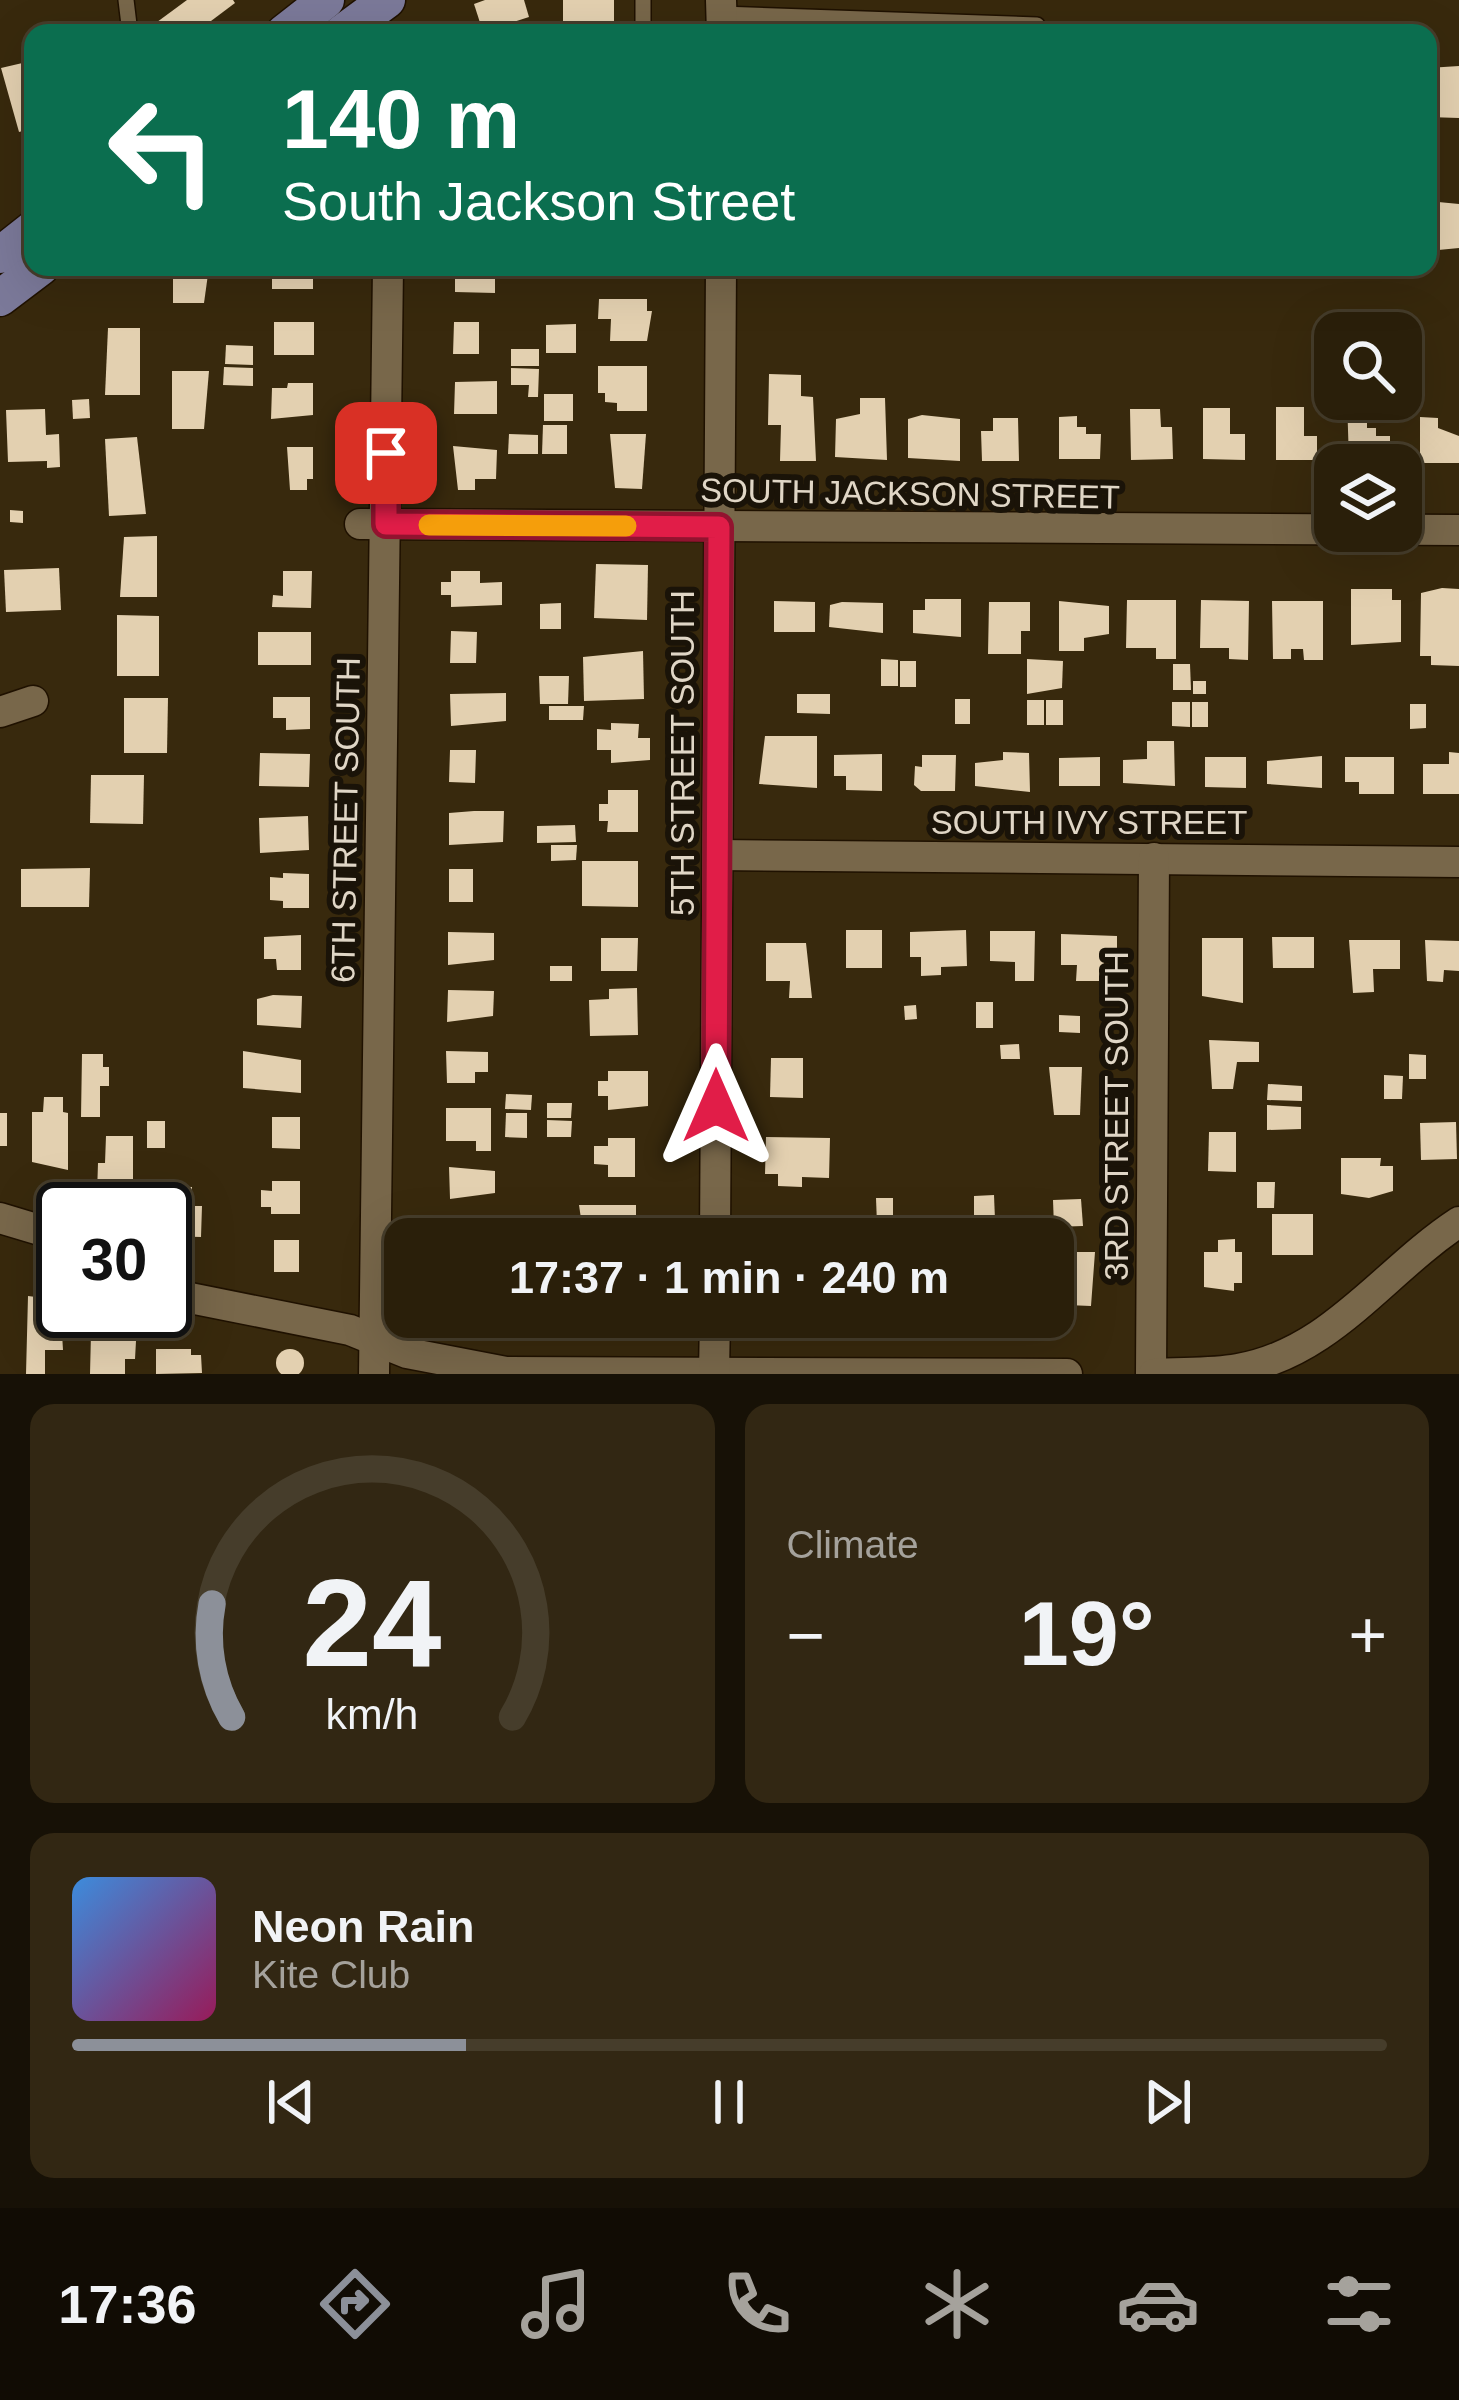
<!DOCTYPE html>
<meta charset="utf-8">
<style>
body{margin:0;font-family:Helvetica,sans-serif;background:#322713;color:#f1f3f6;height:100vh;display:flex;flex-direction:column;font-size:45px;white-space:nowrap}
*{box-sizing:border-box;margin:0}
p{font-size:39px;color:#a5a29c}
.icon{flex:none;width:66px;height:66px;fill:none;stroke:currentColor;stroke-width:2;stroke-linecap:round;stroke-linejoin:round}
.map{position:relative;height:1374px;overflow:hidden}
.sheet{display:flex;flex-direction:column;gap:30px;padding:30px;background:#171106;flex:1}
.sheet>*{flex:none}
.banner{position:absolute;left:24px;top:24px;width:1413px;height:252px;border-radius:24px;box-shadow:0 12px 48px #0002,0 0 0 3px #463d2b;background:#0b6e4f;color:#fff;overflow:hidden}
.tools{position:absolute;left:1314px;top:312px;display:grid;gap:24px}
.tools a{display:grid;place-items:center;width:108px;height:108px;border-radius:24px;background:#2a1f0a;box-shadow:0 12px 48px #0002,0 0 0 3px #463d2b;font-size:60px}
.speed{position:absolute;left:36px;top:1182px;display:flex;gap:24px;font-size:60px;font-weight:700;text-align:center}
.speed>*{display:grid;place-content:center;width:156px;height:156px;border-radius:50%;background:#2a1f0a;box-shadow:0 12px 48px #0002,0 0 0 3px #463d2b;line-height:1}
.speed .limit{border:6px solid #111;border-radius:18px;background:#fff;color:#111}
.pin{position:absolute;display:grid;place-items:center;width:102px;height:102px;color:#fff;margin:-51px;border-radius:24px;box-shadow:0 6px 18px #0006}
.me{position:absolute;width:132px;margin:-66px;rotate:0deg;stroke-linejoin:round;filter:drop-shadow(0 0 9px #0008)}
.turn{display:flex;align-items:center;gap:42px;height:252px;padding:0 60px;font-size:54px}
.turn .icon{width:156px;height:156px;stroke-width:2.5}
.turn b{display:block;font-size:84px;line-height:102px}
.big{font-size:90px;font-weight:800;line-height:1.1}
.sheet .widget{flex:1;display:flex;flex-direction:column;justify-content:center;gap:18px;min-width:0;padding:0 42px;border-radius:24px;background:#322713}
.sheet .dial{align-items:center;gap:0}
.dial svg{height:312px;overflow:visible;fill:none;stroke:#463d2b;stroke-width:7;stroke-linecap:round;text-anchor:middle}
.dial text{fill:#f1f3f6;stroke:none}
.song{display:flex;align-items:center;gap:36px}
.cover{width:144px;height:144px;border-radius:18px;background:linear-gradient(135deg,hsl(210 70% 55%),hsl(330 70% 35%))}
.played{height:12px;border-radius:6px;background:linear-gradient(90deg,#8c9099 30%,#463d2b 30%)}
.keys{display:flex;justify-content:space-around;direction:ltr}
.heat{display:flex;justify-content:space-between;align-items:center;font-size:66px;direction:ltr}
.sheet .tiles{flex:1;display:grid;gap:30px;grid-template-columns:1fr 1fr}
.widget:last-child{grid-column:span 2}
.trip{position:absolute;left:384px;top:1218px;width:690px;height:120px;border-radius:24px;background:#2a1f0a;box-shadow:0 12px 48px #0002,0 0 0 3px #463d2b;font-weight:800;line-height:120px;text-align:center}
.tab-bar{display:flex;height:192px;justify-content:space-around;align-items:center;background:#110c04;color:#a5a29c}
.tab-bar .icon{width:84px;height:84px}
.tab-bar .selected{color:#8c9099}
.tab-bar b{font-size:54px;color:#f1f3f6}
.map>svg:first-child{display:block}
</style>
<div class="map">
<svg width="1459" height="1374" viewBox="0 0 1459 1374">
<rect width="100%" height="100%" fill="#38290d"/>
<g fill="#e3d0b0">
<polygon points="187,0 233,0 235,3 195,33 160,33 153,25"/>
<polygon points="485,0 524,0 529,17 483,32 474,4"/>
<rect x="563" y="0" width="51" height="28"/>
<polygon points="31,61 33,128 19,132 1,68"/>
<polygon points="1459,66 1459,118 1428,117 1428,68"/>
<polygon points="1428,201 1459,204 1459,248 1428,251"/>
<polygon points="173,267 209,267 204,303 173,303"/>
<rect x="272" y="267" width="41" height="22"/>
<polygon points="455,267 495,267 495,293 455,292"/>
<polygon points="599,299 647,299 647,311 652,311 647,341 610,341 611,319 598,319"/>
<rect x="274" y="322" width="40" height="33"/>
<polygon points="454,322 479,322 479,354 453,354"/>
<polygon points="576,324 576,353 546,353 546,325"/>
<polygon points="108,328 140,328 140,395 105,395"/>
<polygon points="226,345 253,346 253,365 225,364"/>
<rect x="511" y="349" width="28" height="17"/>
<polygon points="598,366 647,366 647,411 617,411 617,403 605,402 605,393 598,393"/>
<polygon points="224,367 253,368 253,386 223,385"/>
<polygon points="511,368 539,369 538,397 528,397 529,385 511,385"/>
<polygon points="172,371 209,371 204,429 172,429"/>
<polygon points="769,374 801,375 801,396 813,397 816,461 780,461 781,425 768,425"/>
<polygon points="497,381 497,414 454,414 455,382"/>
<polygon points="288,383 313,383 313,415 271,419 272,388 287,388"/>
<rect x="544" y="394" width="29" height="27"/>
<polygon points="860,398 885,398 887,460 835,457 836,419 860,414"/>
<polygon points="89,399 90,418 73,419 72,400"/>
<polygon points="1347,399 1367,399 1367,428 1376,428 1376,436 1390,436 1390,460 1349,461"/>
<polygon points="1276,407 1304,407 1304,436 1317,436 1317,460 1276,460"/>
<polygon points="1203,408 1230,408 1230,434 1245,434 1245,460 1203,459"/>
<polygon points="45,409 46,435 59,434 60,467 47,468 47,461 8,462 6,410"/>
<polygon points="1130,409 1160,409 1161,427 1172,427 1173,459 1131,460"/>
<polygon points="922,415 960,419 960,461 908,458 908,419"/>
<polygon points="1077,416 1077,427 1086,427 1086,434 1101,434 1100,459 1059,459 1059,417"/>
<polygon points="1420,417 1438,418 1438,428 1459,436 1459,463 1420,463"/>
<polygon points="993,418 1018,418 1019,461 982,461 981,431 993,431"/>
<polygon points="543,425 567,425 567,454 542,454"/>
<polygon points="509,434 538,435 538,454 508,454"/>
<polygon points="610,434 646,434 642,489 615,488"/>
<polygon points="137,437 146,514 109,516 105,439"/>
<polygon points="453,446 497,450 496,479 475,479 475,490 458,490"/>
<polygon points="287,447 313,447 313,479 307,479 307,490 290,490"/>
<polygon points="10,510 23,511 23,523 10,522"/>
<polygon points="157,536 157,597 120,597 124,537"/>
<polygon points="596,564 648,565 647,620 594,618"/>
<polygon points="59,568 61,610 6,612 4,570"/>
<polygon points="283,571 312,571 311,608 272,607 273,595 283,596"/>
<polygon points="451,571 480,571 480,583 502,582 502,605 451,607 451,595 441,595 441,582 451,582"/>
<polygon points="1442,588 1459,589 1459,666 1431,665 1431,656 1420,656 1421,593"/>
<polygon points="1351,589 1392,589 1392,600 1401,600 1401,642 1351,645"/>
<polygon points="925,599 961,599 961,637 913,633 913,610 925,610"/>
<polygon points="1127,600 1176,600 1176,659 1156,659 1156,648 1126,648"/>
<polygon points="1201,600 1249,601 1248,660 1229,659 1229,648 1200,648"/>
<polygon points="774,601 815,602 815,632 774,632"/>
<polygon points="1059,601 1109,606 1109,634 1084,638 1084,651 1059,651"/>
<polygon points="1272,601 1323,601 1323,660 1304,660 1303,649 1291,649 1291,659 1273,659"/>
<polygon points="842,602 883,603 883,633 829,627 830,605"/>
<polygon points="989,602 1030,602 1030,631 1021,631 1021,654 988,654"/>
<polygon points="561,603 561,629 540,629 540,604"/>
<polygon points="117,615 159,616 159,676 117,676"/>
<polygon points="451,631 477,632 476,663 450,663"/>
<rect x="258" y="632" width="53" height="33"/>
<polygon points="643,651 644,699 584,701 583,657"/>
<polygon points="881,659 898,660 898,686 881,686"/>
<polygon points="1027,659 1063,661 1062,688 1027,694"/>
<rect x="900" y="661" width="16" height="26"/>
<polygon points="1173,664 1190,664 1191,690 1173,690"/>
<polygon points="539,676 569,676 568,704 540,704"/>
<rect x="1193" y="681" width="13" height="13"/>
<polygon points="506,693 506,721 451,726 450,694"/>
<polygon points="797,694 830,694 830,714 797,713"/>
<polygon points="273,697 310,697 310,729 286,730 286,718 273,718"/>
<polygon points="124,698 168,698 167,753 124,753"/>
<rect x="955" y="699" width="15" height="25"/>
<rect x="1027" y="700" width="17" height="25"/>
<rect x="1046" y="700" width="17" height="25"/>
<polygon points="1172,702 1190,702 1190,727 1172,726"/>
<rect x="1192" y="702" width="16" height="25"/>
<polygon points="1410,704 1426,704 1426,728 1410,729"/>
<polygon points="549,706 584,706 583,720 549,720"/>
<polygon points="611,723 639,724 638,738 650,738 650,760 611,763 611,750 597,750 597,729 611,730"/>
<polygon points="765,736 817,736 817,788 759,784"/>
<polygon points="1147,741 1174,741 1175,786 1123,783 1123,760 1147,759"/>
<polygon points="450,750 476,750 475,783 449,782"/>
<polygon points="1003,752 1029,753 1030,792 975,786 975,763 1003,760"/>
<polygon points="1449,752 1459,753 1459,794 1423,794 1423,764 1449,764"/>
<polygon points="260,753 310,754 309,787 259,786"/>
<polygon points="882,754 882,791 846,790 846,776 834,776 834,755"/>
<polygon points="922,755 956,755 955,791 921,791 914,785 915,766 922,767"/>
<polygon points="1322,756 1322,788 1267,784 1267,761"/>
<polygon points="1100,757 1100,786 1059,786 1059,758"/>
<polygon points="1205,757 1246,757 1246,788 1205,787"/>
<polygon points="1345,757 1394,757 1394,794 1359,794 1359,782 1345,782"/>
<polygon points="91,775 144,775 143,824 90,823"/>
<polygon points="608,790 638,790 638,832 607,832 608,821 599,821 599,804 608,804"/>
<polygon points="474,811 504,811 503,842 449,845 449,813"/>
<polygon points="308,816 309,850 260,853 259,818"/>
<polygon points="575,825 576,842 537,843 537,826"/>
<polygon points="551,845 577,845 576,860 551,861"/>
<polygon points="582,861 638,861 638,907 582,906"/>
<polygon points="90,868 89,907 21,907 21,869"/>
<rect x="449" y="869" width="24" height="33"/>
<polygon points="283,873 309,874 309,908 283,908 283,901 270,900 270,877 283,878"/>
<rect x="846" y="930" width="36" height="38"/>
<polygon points="966,930 967,966 941,967 941,975 921,976 921,957 910,957 910,932"/>
<polygon points="990,931 1035,931 1034,981 1015,981 1015,962 990,961"/>
<polygon points="448,932 494,933 494,960 448,965"/>
<polygon points="1061,934 1117,936 1117,960 1104,960 1103,981 1076,981 1077,965 1061,965"/>
<polygon points="301,935 301,970 277,970 276,959 264,959 264,937"/>
<polygon points="1272,937 1314,937 1314,968 1273,968"/>
<polygon points="601,938 638,938 637,971 601,971"/>
<polygon points="1202,938 1243,938 1243,1003 1202,996"/>
<polygon points="1349,940 1400,940 1400,969 1373,969 1374,992 1353,993"/>
<polygon points="1425,940 1459,941 1459,971 1444,970 1443,982 1427,981"/>
<polygon points="766,943 806,943 812,998 789,998 790,981 766,981"/>
<rect x="550" y="966" width="22" height="15"/>
<polygon points="637,988 638,1035 590,1036 589,1000 609,999 609,989"/>
<polygon points="448,990 494,991 493,1016 447,1022"/>
<polygon points="273,995 302,996 301,1028 257,1025 257,999"/>
<rect x="976" y="1002" width="17" height="26"/>
<polygon points="916,1005 917,1019 905,1020 904,1006"/>
<polygon points="1059,1015 1080,1016 1080,1033 1059,1032"/>
<polygon points="1209,1040 1259,1042 1259,1062 1237,1062 1233,1089 1212,1089"/>
<polygon points="1019,1044 1020,1059 1001,1059 1000,1045"/>
<polygon points="243,1051 301,1060 301,1093 243,1088"/>
<polygon points="446,1051 488,1052 488,1072 475,1072 475,1083 447,1083"/>
<polygon points="82,1054 103,1054 103,1067 109,1067 109,1086 100,1086 100,1117 81,1117"/>
<polygon points="1409,1054 1426,1055 1426,1079 1409,1079"/>
<polygon points="771,1058 803,1058 803,1098 770,1097"/>
<polygon points="1049,1067 1082,1067 1080,1115 1054,1115"/>
<polygon points="608,1071 648,1071 648,1106 608,1110 608,1096 598,1096 598,1081 608,1081"/>
<polygon points="1384,1075 1403,1076 1402,1099 1384,1099"/>
<polygon points="1268,1084 1302,1086 1302,1101 1267,1100"/>
<polygon points="506,1094 532,1095 531,1110 505,1109"/>
<polygon points="44,1097 63,1097 63,1112 68,1113 68,1170 32,1162 32,1112 43,1112"/>
<polygon points="547,1103 572,1103 571,1118 547,1118"/>
<polygon points="1267,1105 1301,1107 1301,1129 1267,1130"/>
<polygon points="446,1108 491,1108 491,1151 476,1151 476,1141 446,1141"/>
<rect x="0" y="1113" width="7" height="33"/>
<polygon points="506,1113 527,1113 527,1138 505,1137"/>
<polygon points="272,1117 300,1117 300,1149 272,1148"/>
<polygon points="547,1120 572,1121 571,1137 547,1137"/>
<rect x="147" y="1121" width="18" height="27"/>
<polygon points="1456,1122 1457,1159 1421,1160 1420,1123"/>
<polygon points="1209,1132 1236,1132 1236,1172 1208,1171"/>
<polygon points="106,1136 133,1136 133,1202 97,1194 98,1163 105,1163"/>
<polygon points="766,1137 830,1138 829,1178 802,1177 802,1187 778,1186 778,1174 765,1174"/>
<polygon points="608,1138 635,1138 635,1177 608,1177 608,1165 594,1164 594,1146 608,1146"/>
<polygon points="1341,1158 1381,1158 1380,1166 1393,1166 1393,1191 1369,1198 1341,1194"/>
<polygon points="449,1167 495,1171 495,1193 450,1199"/>
<polygon points="272,1181 300,1181 300,1214 271,1214 271,1207 261,1207 261,1190 272,1191"/>
<polygon points="1257,1182 1275,1182 1274,1208 1257,1208"/>
<polygon points="166,1186 192,1187 192,1206 202,1206 201,1237 165,1236"/>
<polygon points="994,1195 995,1220 974,1221 974,1196"/>
<polygon points="876,1198 893,1198 893,1223 877,1224"/>
<polygon points="1081,1199 1083,1226 1054,1227 1053,1200"/>
<polygon points="579,1205 636,1205 636,1239 584,1239"/>
<rect x="1272" y="1214" width="41" height="41"/>
<polygon points="535,1224 563,1225 563,1239 534,1239"/>
<rect x="445" y="1227" width="29" height="12"/>
<polygon points="1235,1239 1235,1252 1242,1252 1242,1283 1234,1283 1234,1291 1204,1287 1204,1252 1218,1252 1218,1240"/>
<rect x="274" y="1240" width="25" height="32"/>
<polygon points="1053,1252 1095,1252 1091,1306 1067,1305 1065,1271 1053,1271"/>
<polygon points="28,1296 60,1300 63,1350 45,1350 45,1374 26,1374"/>
<polygon points="445,1317 517,1317 517,1322 468,1322 468,1330 445,1330"/>
<polygon points="608,1317 633,1317 632,1327 608,1326"/>
<polygon points="91,1333 125,1334 126,1341 136,1341 135,1359 125,1359 125,1374 90,1374"/>
<polygon points="156,1349 191,1349 191,1355 201,1355 202,1373 156,1374"/>
<circle cx="290" cy="1363" r="14"/>
</g>
<g fill="none" stroke-linecap="round" stroke-linejoin="round">
<defs>
<g id="service">
<polyline points="126,0 130,33"/>
<polyline points="721,14 1037,25"/>
<polyline points="643,33 643,0"/>
</g>
<g id="minor">
<polyline points="721,0 722,33"/>
<polyline points="360,524 1459,530"/>
<polyline points="0,712 33,701"/>
<polyline points="718,855 1459,862"/>
<polyline points="0,1218 63,1237"/>
<polyline points="715,1239 721,267"/>
<polyline points="165,1293 350,1330 407,1353 506,1372 1067,1374"/>
<polyline points="714,1373 715,1317"/>
<polyline points="374,1374 388,267"/>
<polyline points="1151,1374 1154,858"/>
<path d="M1154,1374C1181,1372 1211,1374 1238,1369C1331,1353 1384,1271 1459,1222"/>
</g>
<g id="primary">
<polyline points="284,33 326,0"/>
<polyline points="342,33 387,0"/>
<polyline points="0,255 33,229"/>
<polyline points="0,298 41,267"/>
</g>
</defs>
<use href="#service" stroke="#1f1100" stroke-width="18"/>
<use href="#minor" stroke="#1f1100" stroke-width="33"/>
<use href="#primary" stroke="#1f1100" stroke-width="39"/>
<use href="#service" stroke="#78674a" stroke-width="15"/>
<use href="#minor" stroke="#78674a" stroke-width="30"/>
<use href="#primary" stroke="#7b7999" stroke-width="36"/>
</g>
<g fill="none" stroke-linecap="round" stroke-linejoin="round">
<defs>
<polyline id="route" points="386,453 386,524 719,527 716,1106"/>
</defs>
<use href="#route" stroke="#92132f" stroke-width="30"/>
<use href="#route" stroke="#e11d48" stroke-width="21"/>
<polyline stroke="#f59e0b" stroke-width="21" points="429,525 626,526"/>
</g>
<g text-anchor="middle" stroke-width="12" stroke-linejoin="round" paint-order="stroke">
<g font-size="33" fill="#e0d6c6" stroke="#1a1308">
<text transform="translate(910 493) rotate(1)" y="12">SOUTH JACKSON STREET</text>
<text transform="translate(682 753) rotate(-90)" y="12">5TH STREET SOUTH</text>
<text transform="translate(345 820) rotate(-89)" y="12">6TH STREET SOUTH</text>
<text x="1089" y="834">SOUTH IVY STREET</text>
<text transform="translate(1116 1116) rotate(-90)" y="12">3RD STREET SOUTH</text>
</g>
</g>
</svg>
<div class="tools">
<a><svg class="icon" aria-label="search" viewBox="0 0 24 24"><circle cx="10" cy="10" r="6"/><path d="M15 15l6 6"/></svg></a>
<a><svg class="icon" aria-label="layers" viewBox="0 0 24 24"><path d="M12 4l9 5-9 5-9-5zM3 14l9 5 9-5"/></svg></a>
</div>
<div class="speed"><div class="limit">30</div></div>
<div class="pin" style="left:386px;top:453px;background:#d93025"><svg class="icon" aria-label="arrive" viewBox="0 0 24 24"><path d="M6 21V4h12l-3 4 3 4H6"/></svg></div>
<svg class="me" style="left:716px;top:1106px" viewBox="-20 -20 40 40"><path d="M0-17L14 15 0 8-14 15z" fill="#e11d48" stroke="#fff" stroke-width="4"/></svg>
<div class="trip">17:37 · 1 min · 240 m</div>
<div class="banner">
<div class="turn"><svg class="icon" aria-label="left" viewBox="0 0 24 24"><path d="M17 20v-9H6M10 6l-5 5 5 5"/></svg><div><b>140 m</b>South Jackson Street</div></div>
</div>
</div>
<section class="sheet">
<div class="tiles">
<div class="widget dial"><svg viewBox="0 0 100 80">
<path d="M14 69A42 42 0 1 1 86 69"/>
<path d="M14 69A42 42 0 0 1 9 40" stroke="#8c9099"/>
<text x="50" y="56" font-size="32" font-weight="700">24</text>
<text x="50" y="72" font-size="11">km/h</text>
</svg></div>
<div class="widget"><p>Climate</p>
<div class="heat"><a>−</a><b class="big">19°</b><a>+</a></div>
</div>
<div class="widget">
<div class="song"><i class="cover"></i><div><b>Neon Rain</b><p>Kite Club</p></div></div>
<div class="played"></div>
<div class="keys"><svg class="icon" aria-label="previous" viewBox="0 0 24 24"><path d="M18 5L8 12l10 7zM5 5v14"/></svg><svg class="icon" aria-label="pause" viewBox="0 0 24 24"><path d="M8 5v14M16 5v14"/></svg><svg class="icon" aria-label="next" viewBox="0 0 24 24"><path d="M6 5l10 7-10 7zM19 5v14"/></svg></div>
</div>
</div>
</section>
<nav class="tab-bar">
<b>17:36</b>
<svg class="icon selected" aria-label="directions" viewBox="0 0 24 24"><path d="M12 3l9 9-9 9-9-9zM9 14v-3h6M13 9l2 2-2 2"/></svg>
<svg class="icon" aria-label="music" viewBox="0 0 24 24"><path d="M9 18V5l10-2v13"/><circle cx="6" cy="18" r="3"/><circle cx="16" cy="16" r="3"/></svg>
<svg class="icon" aria-label="phone" viewBox="0 0 24 24"><path d="M5 4h4l2 5-3 2q2 4 5 5l2-3 5 2v4C11 20 4 13 5 4z"/></svg>
<svg class="icon" aria-label="climate" viewBox="0 0 24 24"><path d="M12 3v18M4 7l16 10M4 17L20 7"/></svg>
<svg class="icon" aria-label="car" viewBox="0 0 24 24"><path d="M5 17H2v-5l4-1 3-4h7l3 4 3 1v5h-3M9 17h6M6 11h13"/><circle cx="7" cy="17" r="2"/><circle cx="17" cy="17" r="2"/></svg>
<svg class="icon" aria-label="filters" viewBox="0 0 24 24"><path d="M4 7h16M4 17h16"/><circle cx="9" cy="7" r="2"/><circle cx="15" cy="17" r="2"/></svg>
</nav>
